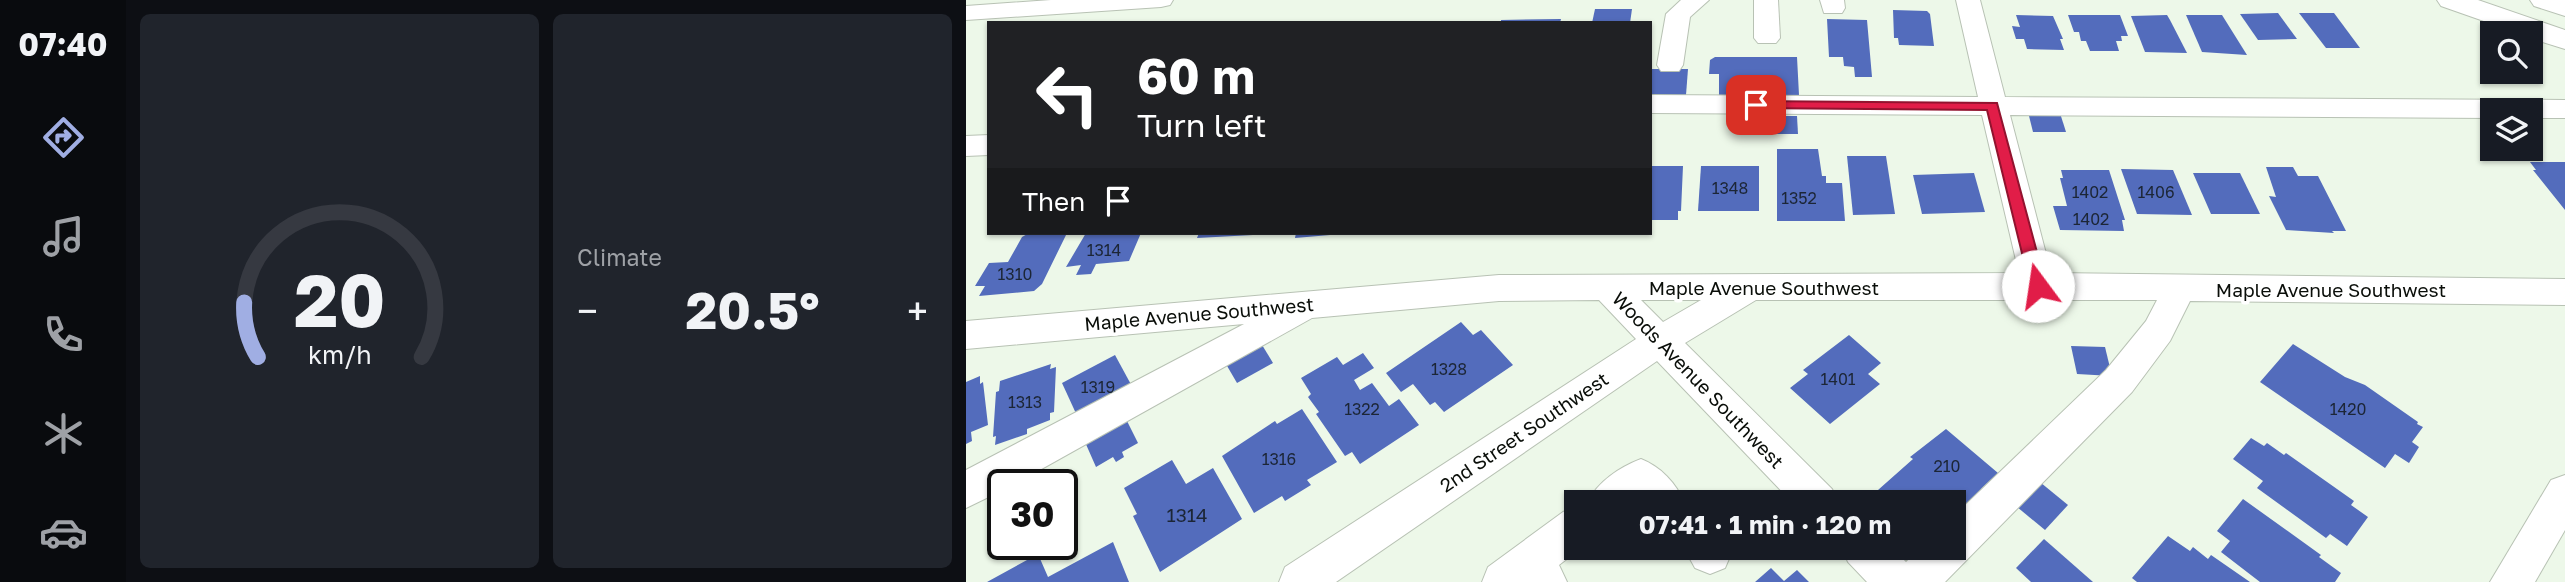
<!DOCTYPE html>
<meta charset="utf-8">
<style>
body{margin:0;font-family:"Golos Text",sans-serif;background:#20242c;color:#f1f3f6;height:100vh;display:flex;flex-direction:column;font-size:26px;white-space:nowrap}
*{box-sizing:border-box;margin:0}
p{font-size:23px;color:#9ea1a6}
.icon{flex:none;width:38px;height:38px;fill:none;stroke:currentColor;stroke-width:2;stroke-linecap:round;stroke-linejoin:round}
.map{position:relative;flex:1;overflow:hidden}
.side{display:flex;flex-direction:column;gap:14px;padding:14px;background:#0d0f14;width:840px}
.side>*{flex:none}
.top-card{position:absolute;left:21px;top:21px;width:665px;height:214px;border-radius:0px;box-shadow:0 2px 5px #0004;background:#202124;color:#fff;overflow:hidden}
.controls{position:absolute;left:1514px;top:21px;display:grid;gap:14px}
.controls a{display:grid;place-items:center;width:63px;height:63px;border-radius:0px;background:#171b24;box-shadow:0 2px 5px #0004;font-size:35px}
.speed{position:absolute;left:21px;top:469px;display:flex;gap:14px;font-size:35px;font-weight:700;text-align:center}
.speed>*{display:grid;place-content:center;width:91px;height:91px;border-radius:50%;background:#171b24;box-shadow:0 2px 5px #0004;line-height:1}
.speed .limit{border:4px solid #111;border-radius:10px;background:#fff;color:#111}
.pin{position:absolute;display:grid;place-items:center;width:60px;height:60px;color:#fff;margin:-30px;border-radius:14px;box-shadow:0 4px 10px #0006}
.me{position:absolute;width:77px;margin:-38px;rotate:346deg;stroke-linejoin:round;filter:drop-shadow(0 0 5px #0008)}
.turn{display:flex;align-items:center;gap:24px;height:147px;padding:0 35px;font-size:32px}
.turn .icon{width:91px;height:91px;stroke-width:2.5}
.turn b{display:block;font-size:49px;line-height:60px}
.then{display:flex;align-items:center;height:66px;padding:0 35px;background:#0003;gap:14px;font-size:26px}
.big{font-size:52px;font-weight:700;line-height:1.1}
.side .widget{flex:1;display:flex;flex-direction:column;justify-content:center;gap:10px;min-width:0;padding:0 24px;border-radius:10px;background:#20242c}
.side .dial{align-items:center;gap:0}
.dial svg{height:182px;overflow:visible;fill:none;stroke:#363941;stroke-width:7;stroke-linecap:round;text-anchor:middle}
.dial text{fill:#f1f3f6;stroke:none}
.heat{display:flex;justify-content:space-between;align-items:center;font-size:38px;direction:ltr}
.side .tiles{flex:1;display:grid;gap:14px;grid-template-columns:repeat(2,1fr)}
.trip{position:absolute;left:598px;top:490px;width:402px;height:70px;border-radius:0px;background:#171b24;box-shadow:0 2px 5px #0004;font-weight:700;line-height:70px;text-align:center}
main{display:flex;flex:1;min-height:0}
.menu{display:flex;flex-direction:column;width:126px;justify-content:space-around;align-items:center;background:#090b0e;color:#9ea1a6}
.menu .icon{width:49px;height:49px}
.menu .current{color:#a0aee3}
.menu b{font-size:32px;color:#f1f3f6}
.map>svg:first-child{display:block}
</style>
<main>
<nav class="menu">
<b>07:40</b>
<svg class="icon current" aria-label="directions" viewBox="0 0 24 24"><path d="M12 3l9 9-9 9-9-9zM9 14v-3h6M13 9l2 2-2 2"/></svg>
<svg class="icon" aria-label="music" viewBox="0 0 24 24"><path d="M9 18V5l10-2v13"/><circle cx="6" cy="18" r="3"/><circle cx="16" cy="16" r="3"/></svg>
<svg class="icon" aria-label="phone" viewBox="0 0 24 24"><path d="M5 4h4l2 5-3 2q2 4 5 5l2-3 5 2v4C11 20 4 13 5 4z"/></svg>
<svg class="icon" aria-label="climate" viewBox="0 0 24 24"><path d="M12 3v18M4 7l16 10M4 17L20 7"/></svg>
<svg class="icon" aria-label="car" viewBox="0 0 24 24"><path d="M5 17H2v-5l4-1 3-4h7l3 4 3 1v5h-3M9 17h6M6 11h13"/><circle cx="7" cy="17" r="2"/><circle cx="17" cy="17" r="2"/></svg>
</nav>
<section class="side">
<div class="tiles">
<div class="widget dial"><svg viewBox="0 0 100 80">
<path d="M14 69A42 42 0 1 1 86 69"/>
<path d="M14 69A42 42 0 0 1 8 45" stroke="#a0aee3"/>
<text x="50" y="56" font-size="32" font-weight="700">20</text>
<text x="50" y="72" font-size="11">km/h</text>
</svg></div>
<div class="widget"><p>Climate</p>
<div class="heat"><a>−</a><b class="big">20.5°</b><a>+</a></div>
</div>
</div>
</section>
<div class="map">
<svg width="1599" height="582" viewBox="0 0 1599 582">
<rect width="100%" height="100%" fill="#edf8e9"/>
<g fill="#536cbc">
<polygon points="629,9 666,9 664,23 626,23"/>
<polygon points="927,10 961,11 964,14 968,46 933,45 932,38 928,38"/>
<polygon points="1312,13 1331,39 1292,40 1274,14"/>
<polygon points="1333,13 1368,13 1394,48 1360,48"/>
<polygon points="1050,15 1087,16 1097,39 1094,39 1098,50 1061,49 1058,39 1050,39 1046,26 1054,27"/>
<polygon points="1102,15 1154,15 1162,36 1155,36 1156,41 1150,41 1153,51 1124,51 1120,41 1115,41 1113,32 1108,32"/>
<polygon points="1201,15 1204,20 1221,53 1179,52 1165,16"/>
<polygon points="1220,15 1256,15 1281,55 1236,52"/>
<polygon points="595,19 594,23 535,23 535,20"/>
<polygon points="861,19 901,20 906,77 889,77 888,67 878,66 877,57 863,57"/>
<polygon points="749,57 831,57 833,95 753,95 753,74 743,74 744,60"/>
<polygon points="684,69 722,69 720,95 684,95"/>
<polygon points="1062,112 1094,113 1100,132 1067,132"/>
<polygon points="803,116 831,116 832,134 803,134"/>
<polygon points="811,149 852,149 856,176 860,176 860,183 876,183 879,221 811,221"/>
<polygon points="881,156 920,156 929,214 887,215"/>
<polygon points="1564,162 1599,162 1599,210 1567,170 1570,170"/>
<polygon points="684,166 717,166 715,211 712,211 712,220 684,220"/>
<polygon points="735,166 793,166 793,211 732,211"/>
<polygon points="1300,167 1327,167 1332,176 1352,176 1380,231 1366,231 1368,233 1320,230 1303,196 1310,197"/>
<polygon points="1155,169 1207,170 1226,215 1171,214"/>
<polygon points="1095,170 1143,170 1159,220 1156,220 1158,231 1094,230 1087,206 1101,206 1094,178 1097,178"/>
<polygon points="1008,173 1019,212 956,214 947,175"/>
<polygon points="1227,173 1274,173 1294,214 1245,214"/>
<polygon points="63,233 101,233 76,284 68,291 13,296 19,286 9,286 23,263 42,262 56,237"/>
<polygon points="120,233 175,233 163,261 130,264 125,274 110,275 115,265 100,267"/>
<polygon points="233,233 287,233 287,235 231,238"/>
<polygon points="330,233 364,233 364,235 329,238"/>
<polygon points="495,322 507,335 515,330 547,365 478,412 469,402 464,405 447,384 435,392 420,373"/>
<polygon points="883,335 915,363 902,374 914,384 864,424 824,388 842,374 837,370"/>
<polygon points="293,340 307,363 271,383 257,359"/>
<polygon points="1327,344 1379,377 1399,385 1452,422 1451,424 1457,427 1446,442 1453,447 1443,463 1429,454 1419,468 1294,382"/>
<polygon points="1105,346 1139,347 1146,376 1111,374"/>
<polygon points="397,353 408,368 388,380 394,390 406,383 423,406 433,399 453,425 394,464 386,452 379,456 350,414 353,412 342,397 345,394 335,378 371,357 377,365"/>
<polygon points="149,355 168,390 113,420 96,383"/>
<polygon points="85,364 84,369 90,367 88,412 84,413 84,420 61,429 61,434 29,445 30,436 27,437 30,392 33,391 34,381"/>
<polygon points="14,376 14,384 17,382 22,425 5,432 6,441 0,444 0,382"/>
<polygon points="336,409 371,462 341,480 345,485 319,501 316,496 288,513 256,456 309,421 311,424"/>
<polygon points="156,411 172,443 156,452 158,457 150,462 147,457 130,467 115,433"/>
<polygon points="980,429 1032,473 1015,489 1019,493 996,515 992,512 989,515 989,502 926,502 912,490 947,459 944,457"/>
<polygon points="1285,438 1298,446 1301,443 1318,455 1320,453 1388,501 1385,505 1402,517 1381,546 1364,534 1360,538 1291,488 1297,481 1267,459"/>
<polygon points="206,460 220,484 247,468 276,519 194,572 167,516 171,514 158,488"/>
<polygon points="1069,478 1102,505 1079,530 1045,502"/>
<polygon points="1277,499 1355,555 1353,557 1375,573 1369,582 1294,582 1255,552 1264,541 1251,531"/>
<polygon points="1202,536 1224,551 1227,547 1242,559 1245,555 1284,582 1171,582 1166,578"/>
<polygon points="1078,539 1127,582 1065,582 1050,568"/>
<polygon points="147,542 163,582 21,582 72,554 82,577"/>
<polygon points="805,568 818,581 831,570 843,582 789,582"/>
</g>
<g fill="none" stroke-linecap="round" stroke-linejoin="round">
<defs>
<g id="minor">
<polygon points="85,0 207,0 204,5 195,7 0,20 0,6"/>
<polygon points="715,0 743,0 724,17 717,65 713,71 695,71 691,65 700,14"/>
<polygon points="788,0 812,0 814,38 810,43 792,43 788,38"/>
<polygon points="854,0 878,0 879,8 876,13 858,13"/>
<path d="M990,0H1014L1039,97L1599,100V118H1564V110H1526V118L1044,115L1085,273L1599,279V305L1224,301L1204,341L1166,392L979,582H901L882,562L876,548H925L940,562L955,548H989V515L1140,370L1180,321L1191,300H790L719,343L866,489L872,502H826L691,361L370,582H313L319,567L670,339L633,300L533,301L346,318L47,485H37V490L0,508V470L278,324L0,349V321L533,275L1053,273L1016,115L684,113V95L1012,97ZM675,300H735L697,322Z"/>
<polygon points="23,135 23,155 0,156 0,136"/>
<path d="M675,459C695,467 710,483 718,502H622C631,482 654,467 675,459Z"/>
<polygon points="1599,475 1599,530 1569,582 1524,582 1585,480"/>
<polygon points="611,507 611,548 615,548 593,565 601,582 516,582 522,567 597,512"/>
<polygon points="718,548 762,548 765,554 759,568 744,574 729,568"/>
</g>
<g id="highway">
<polygon points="1471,0 1512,0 1599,30 1599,49 1564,38 1564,33 1552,33 1475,6"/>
<polygon points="1564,0 1599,0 1599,16 1568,6"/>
</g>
</defs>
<use href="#minor" stroke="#b8c2b4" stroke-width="2"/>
<use href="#highway" stroke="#b8c2b4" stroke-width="2"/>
<use href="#minor" fill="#fff" fill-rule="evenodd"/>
<use href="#highway" fill="#fff" fill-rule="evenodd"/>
</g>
<polygon fill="#e11d48" stroke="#92132f" stroke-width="2" points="790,101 1031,103 1080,286 1078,291 1072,293 1064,286 1021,110 785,108 783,105"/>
<g text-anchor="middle" stroke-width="7" stroke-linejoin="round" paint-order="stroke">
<g font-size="16" fill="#1c2636">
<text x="764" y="194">1348</text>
<text x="1124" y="198">1402</text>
<text x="1190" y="198">1406</text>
<text x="833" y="204">1352</text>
<text x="1125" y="225">1402</text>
<text x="138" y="256">1314</text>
<text x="49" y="280">1310</text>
<text x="483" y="375">1328</text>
<text x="872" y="385">1401</text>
<text x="132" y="393">1319</text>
<text x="59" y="408">1313</text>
<text x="396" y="415">1322</text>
<text x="1382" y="415">1420</text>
<text x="313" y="465">1316</text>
<text x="981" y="472">210</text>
</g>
<g font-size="19" fill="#0a0e09" stroke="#fff">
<text x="798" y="295">Maple Avenue Southwest</text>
<text x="1365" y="297">Maple Avenue Southwest</text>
<text transform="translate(233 314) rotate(-5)" y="7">Maple Avenue Southwest</text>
<text transform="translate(732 380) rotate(46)" y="7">Woods Avenue Southwest</text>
<text transform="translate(558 432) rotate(-34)" y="7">2nd Street Southwest</text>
</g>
<g font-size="19" fill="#1c2636">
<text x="221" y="522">1314</text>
</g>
</g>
</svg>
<div class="controls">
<a><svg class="icon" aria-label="search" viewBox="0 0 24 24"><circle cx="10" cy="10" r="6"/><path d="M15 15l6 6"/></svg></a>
<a><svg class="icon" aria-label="layers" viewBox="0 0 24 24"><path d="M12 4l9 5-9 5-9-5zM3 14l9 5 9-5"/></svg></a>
</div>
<div class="speed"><div class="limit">30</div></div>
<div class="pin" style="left:790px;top:105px;background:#d93025"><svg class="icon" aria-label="arrive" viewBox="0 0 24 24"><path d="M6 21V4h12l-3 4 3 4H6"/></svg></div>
<svg class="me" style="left:1072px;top:286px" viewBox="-20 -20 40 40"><circle r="19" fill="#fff"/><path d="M0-13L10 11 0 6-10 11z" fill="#e11d48"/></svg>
<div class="trip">07:41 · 1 min · 120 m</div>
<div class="top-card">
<div class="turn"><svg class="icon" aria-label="left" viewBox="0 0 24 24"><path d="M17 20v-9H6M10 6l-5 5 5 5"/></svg><div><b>60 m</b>Turn left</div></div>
<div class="then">Then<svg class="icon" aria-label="arrive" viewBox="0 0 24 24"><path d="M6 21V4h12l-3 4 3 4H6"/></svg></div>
</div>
</div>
</main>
